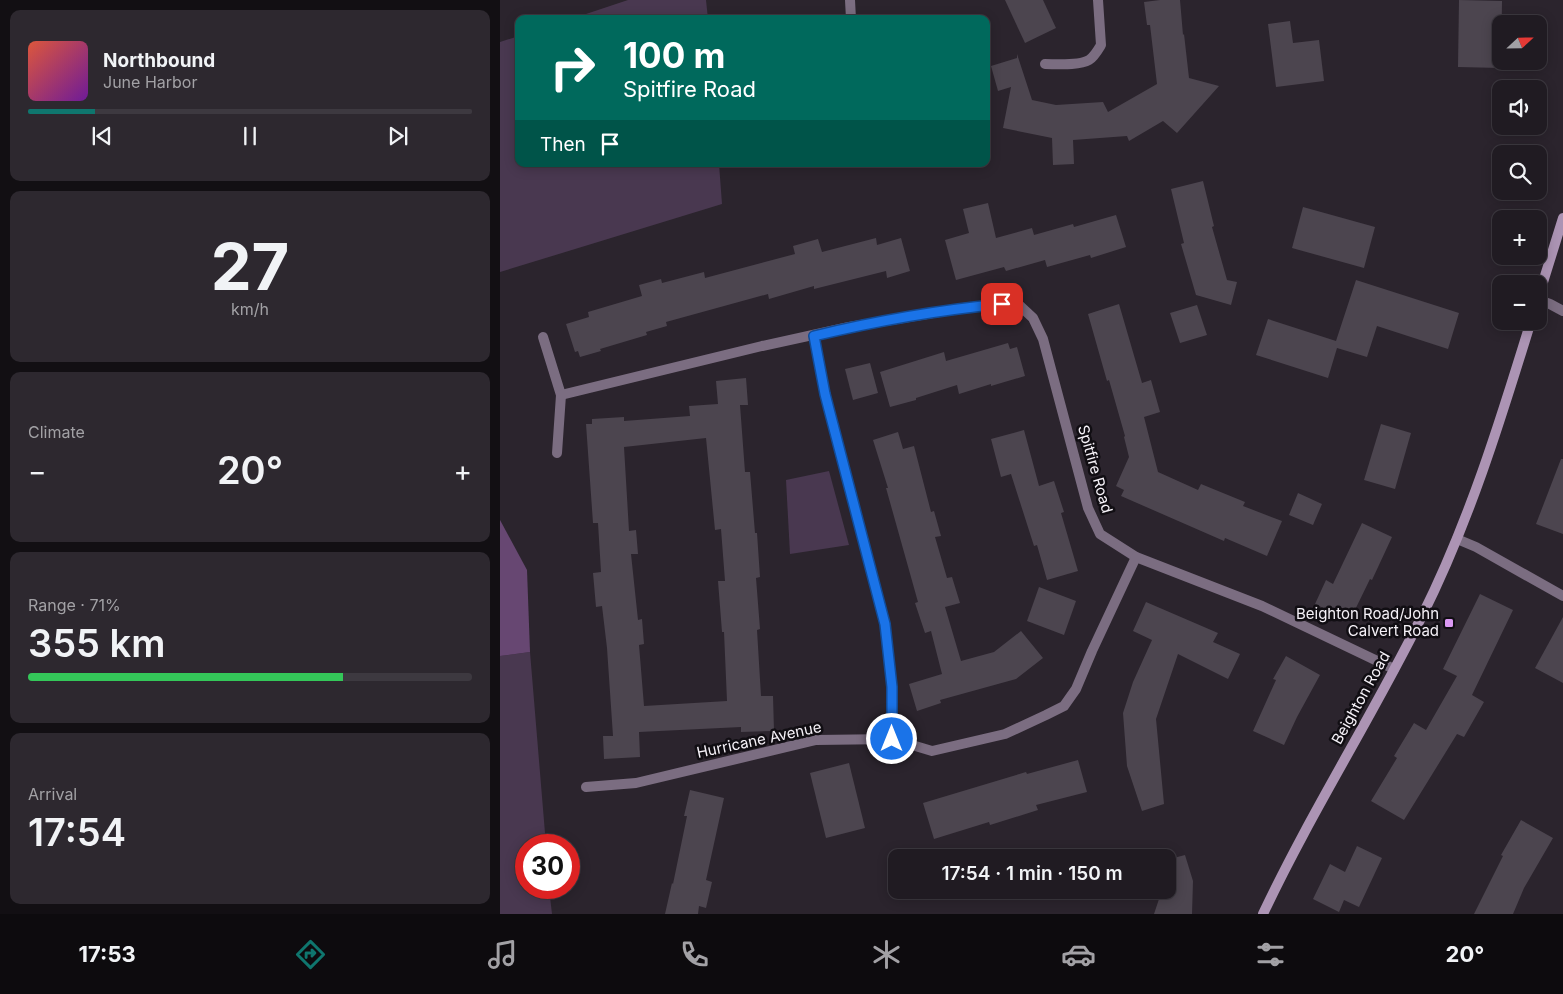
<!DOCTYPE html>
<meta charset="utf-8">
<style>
body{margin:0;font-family:Inter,sans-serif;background:#2d282f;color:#f1f3f6;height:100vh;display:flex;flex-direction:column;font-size:19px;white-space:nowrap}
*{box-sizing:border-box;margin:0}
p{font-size:16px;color:#a2a1a5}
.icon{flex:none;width:28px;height:28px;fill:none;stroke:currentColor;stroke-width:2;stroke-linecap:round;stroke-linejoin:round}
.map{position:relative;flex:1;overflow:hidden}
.sheet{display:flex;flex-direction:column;gap:10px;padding:10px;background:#120f13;width:500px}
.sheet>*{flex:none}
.hud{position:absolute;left:15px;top:15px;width:475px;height:152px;border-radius:10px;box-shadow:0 2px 12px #0003,0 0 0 1px #3d3940;background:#00695c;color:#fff;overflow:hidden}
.needle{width:32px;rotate:68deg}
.controls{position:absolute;left:992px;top:15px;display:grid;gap:10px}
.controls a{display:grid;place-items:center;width:55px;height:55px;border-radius:10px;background:#201b22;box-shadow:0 2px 12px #0003,0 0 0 1px #3d3940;font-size:25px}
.speed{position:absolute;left:15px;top:834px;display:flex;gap:10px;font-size:25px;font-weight:700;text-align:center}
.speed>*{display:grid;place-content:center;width:65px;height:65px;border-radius:50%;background:#201b22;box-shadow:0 2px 12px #0003,0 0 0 1px #3d3940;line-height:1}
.speed .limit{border:8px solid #d22;background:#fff;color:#111}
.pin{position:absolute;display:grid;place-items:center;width:42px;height:42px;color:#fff;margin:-21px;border-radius:10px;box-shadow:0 2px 8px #0006}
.me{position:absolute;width:55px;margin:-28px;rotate:0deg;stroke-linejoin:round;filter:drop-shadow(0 0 4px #0008)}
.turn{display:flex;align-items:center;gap:18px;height:105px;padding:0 25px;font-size:22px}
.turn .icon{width:65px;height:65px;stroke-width:2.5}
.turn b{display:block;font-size:35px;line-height:42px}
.then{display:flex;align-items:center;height:48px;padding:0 25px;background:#0003;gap:10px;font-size:19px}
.big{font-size:38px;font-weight:600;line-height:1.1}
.sheet .card{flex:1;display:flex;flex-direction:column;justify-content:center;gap:8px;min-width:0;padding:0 18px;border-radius:10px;background:#2d282f}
.sheet .dial{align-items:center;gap:0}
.dial b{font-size:65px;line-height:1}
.song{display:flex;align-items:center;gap:15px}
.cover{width:60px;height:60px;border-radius:8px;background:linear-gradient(135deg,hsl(10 70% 55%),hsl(280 70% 35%))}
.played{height:5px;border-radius:2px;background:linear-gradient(90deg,#0f766e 15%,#3d3940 15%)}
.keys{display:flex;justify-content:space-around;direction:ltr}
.heat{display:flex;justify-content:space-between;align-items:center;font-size:28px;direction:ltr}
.charge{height:8px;border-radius:4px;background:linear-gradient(90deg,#34c759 71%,#3d3940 0)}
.trip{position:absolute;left:388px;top:849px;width:288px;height:50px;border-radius:10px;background:#201b22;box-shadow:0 2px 12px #0003,0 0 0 1px #3d3940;font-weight:600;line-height:50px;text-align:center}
.dock{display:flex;height:80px;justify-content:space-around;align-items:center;background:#0d0b0e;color:#a2a1a5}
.dock .icon{width:35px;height:35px}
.dock .current{color:#0f766e}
.dock b{font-size:22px;color:#f1f3f6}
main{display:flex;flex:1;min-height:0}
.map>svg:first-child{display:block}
</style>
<main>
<section class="sheet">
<div class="card">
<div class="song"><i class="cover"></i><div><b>Northbound</b><p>June Harbor</p></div></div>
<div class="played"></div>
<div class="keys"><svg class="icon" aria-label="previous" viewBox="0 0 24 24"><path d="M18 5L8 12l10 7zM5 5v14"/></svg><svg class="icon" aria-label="pause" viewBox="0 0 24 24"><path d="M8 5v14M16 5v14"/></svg><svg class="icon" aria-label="next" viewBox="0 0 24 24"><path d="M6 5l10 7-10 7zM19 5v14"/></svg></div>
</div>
<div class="card dial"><b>27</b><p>km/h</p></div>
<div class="card"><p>Climate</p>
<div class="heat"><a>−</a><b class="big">20°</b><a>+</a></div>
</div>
<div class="card"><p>Range · 71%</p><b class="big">355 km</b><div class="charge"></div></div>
<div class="card"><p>Arrival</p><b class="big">17:54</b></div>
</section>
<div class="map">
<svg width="1063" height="914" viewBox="0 0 1063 914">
<rect width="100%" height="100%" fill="#2b242d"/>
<g fill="#493850">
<polygon points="128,0 206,0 208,19 71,19"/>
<polygon points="19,36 19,164 219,164 222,204 0,272 0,42"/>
<polygon points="329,471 349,545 290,554 286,480"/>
<polygon points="30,652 46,845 26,845 26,888 49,888 52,914 0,914 0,656"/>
</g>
<polygon fill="#674772" points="0,520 27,570 30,652 0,656"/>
<g fill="#4c454f" fill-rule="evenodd">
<polygon points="505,0 543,0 556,28 525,43"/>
<polygon points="660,0 680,0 683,35 684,34 689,78 719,86 677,133 663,121 629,141 627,136 573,140 574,164 553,165 552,138 503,128 511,87 498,91 491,66 517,58 517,54 532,100 556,105 603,102 608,112 657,84 650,25 647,25 644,2"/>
<polygon points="959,0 1002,1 1001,68 958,67"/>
<polygon points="790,21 793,43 819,40 824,81 776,87 768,24"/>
<polygon points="703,181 714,226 712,227 727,280 737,282 731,305 696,295 681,244 684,243 671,189"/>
<polygon points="488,203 496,238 532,228 534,235 573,224 574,227 616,215 626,247 591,258 590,255 547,267 545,260 506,271 504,267 456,280 445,240 469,233 463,209"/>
<polygon points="803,207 875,227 864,268 792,248"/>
<polygon points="376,238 377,245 401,238 410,271 387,278 386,271 314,289 314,286 269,299 268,294 166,322 167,326 146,332 147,335 100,349 101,351 80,357 78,351 75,352 66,324 89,317 88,312 142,296 139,285 161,279 162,283 204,272 205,278 295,254 293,246 318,239 322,252"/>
<polygon points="856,280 959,313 948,349 877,326 867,357 837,348 828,378 756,355 768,319 836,341"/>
<polygon points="619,304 642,383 651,380 660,412 644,417 658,472 698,490 701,484 745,502 743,506 782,521 767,556 725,538 724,541 621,496 624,490 616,486 629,457 624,437 625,436 609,380 607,381 588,314"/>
<polygon points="697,305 707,335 680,343 670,313"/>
<polygon points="508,343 510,349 517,347 525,376 491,386 491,384 459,394 457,385 416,398 416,400 390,407 380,372 444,352 446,361"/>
<polygon points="370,363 378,393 353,400 345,369"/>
<path d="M246,378L248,405H240L245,472H250L255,533H257L260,577L256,578L260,629L257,630L261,696H273L274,731L241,732V727L139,732L140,757L104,759L103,736H113L107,648L102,606L96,607L93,573L101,572L98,523H93L86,424H92V419L124,417V421L190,416L189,406L218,404L216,381ZM206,438L215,530L221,529L225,581H218L222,632H224L227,701L144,706L139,645L144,644L142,619L138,620L131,554H138L136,530L129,531L124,447Z"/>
<polygon points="881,424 911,433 895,489 864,480"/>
<polygon points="524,430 539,486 554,481 564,512 561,513 578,571 547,580 537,545 534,546 511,474 501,477 491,439"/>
<polygon points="398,432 403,449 414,446 431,512 434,511 441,536 435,537 447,578 452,577 460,603 445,607 461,661 494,652 521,631 543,658 516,679 440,700 441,703 417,711 409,684 442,674 431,631 425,633 415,603 418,602 386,488 388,488 373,440"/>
<polygon points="1061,459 1063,459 1063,534 1036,524"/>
<polygon points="798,493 822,504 813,525 789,515"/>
<polygon points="862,523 892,537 872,580 870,579 853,614 845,610 842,617 815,604 826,580 833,584"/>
<polygon points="539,587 576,601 564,635 527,621"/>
<polygon points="980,594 1013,610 972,695 984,702 964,737 957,734 904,820 871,801 897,758 894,756 914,723 926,730 957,676 943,669"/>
<polygon points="646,602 718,633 713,642 740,654 728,679 678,654 656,719 664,804 642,811 627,766 623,713 633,682 652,640 633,631"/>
<polygon points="1063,617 1063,683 1035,668"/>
<polygon points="786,656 820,675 797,717 784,745 753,731 776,680 773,679"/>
<polygon points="578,760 587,792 536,805 538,810 490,825 489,822 434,839 423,803 526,772 527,774"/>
<polygon points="349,763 365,828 326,838 310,773"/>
<polygon points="190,790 224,798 206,880 212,882 206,908 199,906 198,914 165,914 172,883 173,884 187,816 184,816"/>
<polygon points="1021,820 1053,838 1024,888 1013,914 974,914 1003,856 1001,855"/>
<polygon points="857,846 882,858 859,907 844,900 839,912 813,899 830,864 845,872"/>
<polygon points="685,855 693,881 692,914 654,914 662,890 666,890 666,860"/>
</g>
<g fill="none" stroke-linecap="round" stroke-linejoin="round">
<g stroke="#7b6d81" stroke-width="10">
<polyline points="350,0 351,19"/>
<path d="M545,64C556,64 579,66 589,60C594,57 598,50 601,45L598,0"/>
<polyline points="1039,300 1050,304 1063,311"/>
<polyline points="314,336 325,394 385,624 392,687 392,739"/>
<polyline points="43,337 61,395 57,453"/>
<polyline points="61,395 262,346 349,327 463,308 502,304 519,305 533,318 543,339 588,508 600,534 636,557 762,606 894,669"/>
<polyline points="957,539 976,547 1063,596"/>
<polyline points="86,787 136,783 316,740 392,739 432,751 505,734 546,715 564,706 576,689 592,651 636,557"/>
</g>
<g stroke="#ac94b4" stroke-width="10">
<polyline points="1039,295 1063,218"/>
<path d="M763,914C811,812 872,717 922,616C969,522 1000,422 1031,321"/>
</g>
</g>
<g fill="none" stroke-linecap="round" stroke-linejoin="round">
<defs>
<path id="route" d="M392,739V687L385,624L325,394L314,336C376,321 439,310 502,304"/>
</defs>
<use href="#route" stroke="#114b97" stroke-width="12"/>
<use href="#route" stroke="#1a73e8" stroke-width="9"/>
</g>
<rect fill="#dc99f4" stroke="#110e13" stroke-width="2" x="944" y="618" width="10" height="10" rx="2.5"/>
<g text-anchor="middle" stroke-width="5" stroke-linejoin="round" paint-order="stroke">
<g font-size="15" fill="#f6f2f8" stroke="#110e13">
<text transform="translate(595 469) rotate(74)" y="5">Spitfire Road</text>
<text transform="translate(861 698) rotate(-61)" y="5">Beighton Road</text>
<text transform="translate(259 740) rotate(-12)" y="5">Hurricane Avenue</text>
</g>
<g font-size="15" fill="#f6f2f8" stroke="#110e13" text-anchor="end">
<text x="939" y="619">Beighton Road/John<tspan x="939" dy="17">Calvert Road</tspan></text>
</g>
</g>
</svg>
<div class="controls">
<a><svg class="needle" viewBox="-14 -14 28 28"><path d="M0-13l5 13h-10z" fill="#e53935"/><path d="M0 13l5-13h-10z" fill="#a2a1a5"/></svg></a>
<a><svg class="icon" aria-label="sound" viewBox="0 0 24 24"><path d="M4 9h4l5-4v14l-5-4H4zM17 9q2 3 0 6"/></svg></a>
<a><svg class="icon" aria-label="search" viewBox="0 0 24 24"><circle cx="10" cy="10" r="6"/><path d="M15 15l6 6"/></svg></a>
<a>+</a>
<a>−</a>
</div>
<div class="speed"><div class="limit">30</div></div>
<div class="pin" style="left:502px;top:304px;background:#d93025"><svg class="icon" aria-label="arrive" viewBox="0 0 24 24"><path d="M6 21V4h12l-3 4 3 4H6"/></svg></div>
<svg class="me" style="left:392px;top:739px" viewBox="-20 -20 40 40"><circle r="17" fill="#1a73e8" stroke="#fff" stroke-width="3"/><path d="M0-11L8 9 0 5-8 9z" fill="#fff"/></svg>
<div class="trip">17:54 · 1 min · 150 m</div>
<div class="hud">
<div class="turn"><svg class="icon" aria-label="right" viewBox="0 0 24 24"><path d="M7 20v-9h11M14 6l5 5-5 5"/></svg><div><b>100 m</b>Spitfire Road</div></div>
<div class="then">Then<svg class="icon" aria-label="arrive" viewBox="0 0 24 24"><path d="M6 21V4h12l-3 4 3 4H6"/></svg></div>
</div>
</div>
</main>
<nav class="dock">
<b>17:53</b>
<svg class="icon current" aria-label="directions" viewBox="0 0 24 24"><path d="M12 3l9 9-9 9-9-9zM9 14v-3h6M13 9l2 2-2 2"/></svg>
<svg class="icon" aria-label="music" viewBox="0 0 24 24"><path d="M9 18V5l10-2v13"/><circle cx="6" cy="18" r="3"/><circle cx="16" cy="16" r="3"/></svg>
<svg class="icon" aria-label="phone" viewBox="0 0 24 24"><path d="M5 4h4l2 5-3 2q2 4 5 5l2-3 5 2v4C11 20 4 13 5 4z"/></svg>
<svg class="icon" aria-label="climate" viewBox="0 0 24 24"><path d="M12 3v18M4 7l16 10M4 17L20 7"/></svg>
<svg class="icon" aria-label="car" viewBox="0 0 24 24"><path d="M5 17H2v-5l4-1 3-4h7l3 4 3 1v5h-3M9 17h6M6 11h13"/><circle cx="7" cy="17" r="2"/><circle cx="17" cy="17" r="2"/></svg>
<svg class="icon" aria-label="filters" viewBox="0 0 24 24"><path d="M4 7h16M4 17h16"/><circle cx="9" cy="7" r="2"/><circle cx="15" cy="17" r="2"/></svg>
<b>20°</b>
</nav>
